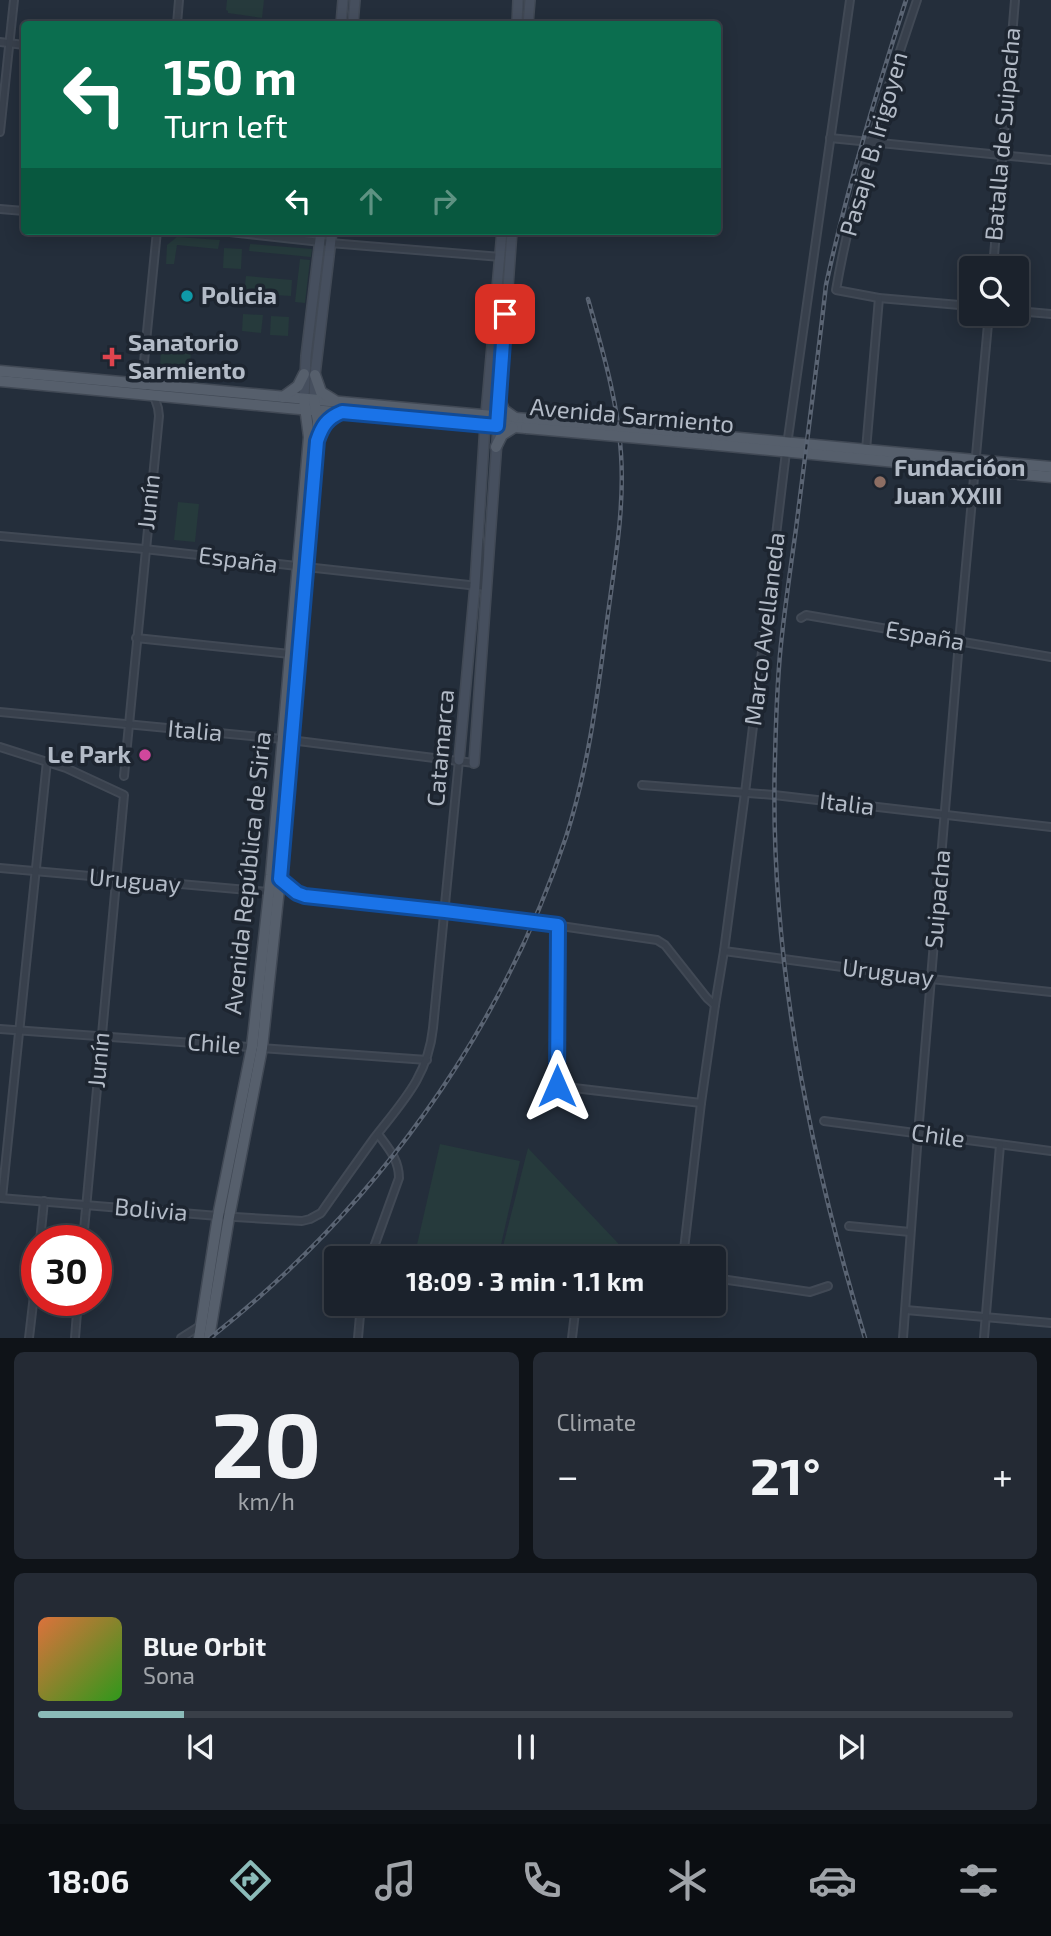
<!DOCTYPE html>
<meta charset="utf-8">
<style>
body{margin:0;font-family:"Exo 2",sans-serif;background:#242a34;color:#f1f3f6;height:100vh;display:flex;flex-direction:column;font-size:26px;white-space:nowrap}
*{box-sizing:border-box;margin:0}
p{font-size:23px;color:#a0a4a9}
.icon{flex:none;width:38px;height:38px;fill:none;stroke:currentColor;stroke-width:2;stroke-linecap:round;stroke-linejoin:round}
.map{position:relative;height:1338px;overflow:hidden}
.sheet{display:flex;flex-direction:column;gap:14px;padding:14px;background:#0f1318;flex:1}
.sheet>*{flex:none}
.top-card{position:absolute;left:21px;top:21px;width:700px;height:214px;border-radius:7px;box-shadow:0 4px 18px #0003,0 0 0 2px #393f48;background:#0b6e4f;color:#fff;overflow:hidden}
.buttons{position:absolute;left:959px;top:256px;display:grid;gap:14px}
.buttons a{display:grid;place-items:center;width:70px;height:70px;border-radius:7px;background:#1b222c;box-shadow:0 4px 18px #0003,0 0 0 2px #393f48;font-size:35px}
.speed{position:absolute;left:21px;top:1225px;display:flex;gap:14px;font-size:35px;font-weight:700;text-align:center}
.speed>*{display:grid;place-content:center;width:91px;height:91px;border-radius:50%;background:#1b222c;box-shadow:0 4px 18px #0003,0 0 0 2px #393f48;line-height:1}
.speed .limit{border:10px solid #d22;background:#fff;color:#111}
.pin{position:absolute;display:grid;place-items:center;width:60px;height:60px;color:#fff;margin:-30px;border-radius:14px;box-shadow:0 4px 10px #0006}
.me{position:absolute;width:77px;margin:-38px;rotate:0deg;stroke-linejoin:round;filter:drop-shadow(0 0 5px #0008)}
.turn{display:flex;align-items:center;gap:24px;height:147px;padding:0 28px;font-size:32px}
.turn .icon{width:91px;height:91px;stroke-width:2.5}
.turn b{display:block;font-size:49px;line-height:60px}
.lanes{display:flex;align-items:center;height:66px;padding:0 28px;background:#0003;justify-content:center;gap:35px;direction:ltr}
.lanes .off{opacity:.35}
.big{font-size:52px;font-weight:700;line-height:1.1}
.sheet .tile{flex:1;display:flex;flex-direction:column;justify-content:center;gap:10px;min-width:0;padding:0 24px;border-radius:10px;background:#242a34}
.sheet .dial{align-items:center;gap:0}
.dial b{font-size:91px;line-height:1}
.song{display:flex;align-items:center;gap:21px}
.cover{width:84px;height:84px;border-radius:10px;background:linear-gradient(135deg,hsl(20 70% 55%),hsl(110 70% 35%))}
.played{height:7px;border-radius:4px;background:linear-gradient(90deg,#8bbbb9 15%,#393f48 15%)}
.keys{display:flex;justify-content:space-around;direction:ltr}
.heat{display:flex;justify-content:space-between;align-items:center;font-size:38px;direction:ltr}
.sheet .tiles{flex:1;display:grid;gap:14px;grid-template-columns:1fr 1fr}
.tile:last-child{grid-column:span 2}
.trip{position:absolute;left:324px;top:1246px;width:402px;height:70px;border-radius:7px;background:#1b222c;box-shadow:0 4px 18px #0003,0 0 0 2px #393f48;font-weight:700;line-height:70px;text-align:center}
.tab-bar{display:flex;height:112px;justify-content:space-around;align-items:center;background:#0b0e12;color:#a0a4a9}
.tab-bar .icon{width:49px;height:49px}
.tab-bar .active{color:#8bbbb9}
.tab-bar b{font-size:32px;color:#f1f3f6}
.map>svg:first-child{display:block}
</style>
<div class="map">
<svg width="1051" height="1338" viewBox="0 0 1051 1338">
<rect width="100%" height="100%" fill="#242e3b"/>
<g fill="#263a3c">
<polygon points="227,0 264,0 262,18 228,13 228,11 226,10"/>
<polygon points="177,237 220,240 218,249 177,245 174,264 166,264 167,245"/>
<polygon points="250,244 312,249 311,257 249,251"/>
<polygon points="224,248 242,249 241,269 223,268"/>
<polygon points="300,259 310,260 305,303 295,302"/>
<polygon points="246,276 292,280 291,296 244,293"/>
<polygon points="243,314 263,315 261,333 242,331"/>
<polygon points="271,316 289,317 288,336 270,335"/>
<polygon points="161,348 191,350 190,369 160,367"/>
<polygon points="178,502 199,504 195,542 174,540"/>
<polygon points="440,1144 520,1161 498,1258 469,1258 416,1249"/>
<polygon points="528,1148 632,1258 500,1258"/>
</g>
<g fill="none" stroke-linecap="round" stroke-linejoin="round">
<defs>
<g id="minor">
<path d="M917,0C885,95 853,191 836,290L879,298L971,306"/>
<polyline points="177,24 179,0"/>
<polyline points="0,42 24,45"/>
<polyline points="0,132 14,0"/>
<polyline points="830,138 1051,160"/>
<polyline points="0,209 24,211"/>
<polyline points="221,231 330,243 501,257"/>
<polyline points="993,268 1015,0"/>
<polyline points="1017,311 1051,314"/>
<polyline points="148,387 143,372 157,231"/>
<polyline points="866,450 879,298"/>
<polyline points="0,536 144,549 487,587"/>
<path d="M480,540C483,555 478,572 483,586"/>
<polyline points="801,618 806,615 1051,657"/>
<polyline points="136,638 290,654"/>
<polyline points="0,712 282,739 474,763"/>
<polyline points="0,747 66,768 124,795 83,1241"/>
<polyline points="124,776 159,416 158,408 154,396"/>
<polyline points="642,785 774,795 1051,827"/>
<polyline points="0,868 269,892"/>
<polyline points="280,879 297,893 305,896 516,920"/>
<polyline points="540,923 657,940 665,945 707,998 715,1005"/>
<polyline points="558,925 557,1086 701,1103"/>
<polyline points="724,951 931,979 1051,992"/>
<polyline points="0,1029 427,1060"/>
<polyline points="824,1121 1051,1151"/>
<path d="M0,1198L218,1216L302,1221L310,1219L321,1213C339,1187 357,1162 375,1137C403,1101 428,1076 433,1028L459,760"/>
<polyline points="2,1198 47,761"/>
<polyline points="849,1226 910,1232"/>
<polyline points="40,1241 44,1201"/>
<path d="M370,1258L399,1178C399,1160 389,1149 378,1134"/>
<polyline points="683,1258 701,1103 715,1005 724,951 745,793 786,452 850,0"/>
<polyline points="714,1278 810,1292 828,1286"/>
<polyline points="906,1310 1051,1323"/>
<polyline points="29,1338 37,1269"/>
<polyline points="75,1338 78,1300"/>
<polyline points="181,1338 200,1326"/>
<polyline points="358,1338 361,1304"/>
<polyline points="572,1338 576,1304"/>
<polyline points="903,1338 918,1134 959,642 989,313"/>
<polyline points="984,1338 1000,1145"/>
</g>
<g id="secondary">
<polyline points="341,24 343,0"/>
<polyline points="353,24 355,0"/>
<polyline points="517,24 518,0"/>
<polyline points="528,24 530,0"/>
<polyline points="304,399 306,356 321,231"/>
<polyline points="314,400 315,375 332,231"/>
<polyline points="459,760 475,585 485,425 502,231"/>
<polyline points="474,763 512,231"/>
</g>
<g id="primary">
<polyline points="0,371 527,419"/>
<polyline points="315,375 321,392 334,400"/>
<polyline points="0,381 288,408 526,428"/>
<polyline points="283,397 298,386 304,374"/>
<polyline points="499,397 504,410 514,417"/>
<polyline points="707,435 1051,467"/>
<polyline points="707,444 1051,477"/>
<polyline points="496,447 502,435 513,428"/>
<polyline points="199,1338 218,1216 252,1047 271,875 309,437 304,399"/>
<polyline points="209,1338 229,1217 262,1048 280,879 317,458 318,421 314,400"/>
</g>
</defs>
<use href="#minor" stroke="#414955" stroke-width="10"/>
<use href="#secondary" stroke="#414955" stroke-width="12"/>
<use href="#primary" stroke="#414955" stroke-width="13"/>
<use href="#minor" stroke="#38404c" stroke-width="6"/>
<use href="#secondary" stroke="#464f5e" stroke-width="9"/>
<use href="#primary" stroke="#565f6c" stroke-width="10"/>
<defs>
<g id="rail">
<path d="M210,1338C374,1209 500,1035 566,837C588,769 597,699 606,629C613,572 625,512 621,454C618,401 602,349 588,299"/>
<path d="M865,1338C809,1154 769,950 775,758C776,718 777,676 782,635C786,600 791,564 796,529C806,448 817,366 826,285C847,188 876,94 906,0"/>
</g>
</defs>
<use href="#rail" stroke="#5a6473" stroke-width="4.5"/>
<use href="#rail" stroke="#1d2530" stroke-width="2" stroke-dasharray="5" stroke-linecap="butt"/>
<defs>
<polyline id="minor-bridge" points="516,920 540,923"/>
<g id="primary-bridge">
<polyline points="527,419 707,435"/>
<polyline points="526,428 707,444"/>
</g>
</defs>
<use href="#minor-bridge" stroke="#414955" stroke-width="10" stroke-linecap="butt"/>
<use href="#primary-bridge" stroke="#414955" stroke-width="13" stroke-linecap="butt"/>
<use href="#minor-bridge" stroke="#38404c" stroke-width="6"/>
<use href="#primary-bridge" stroke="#565f6c" stroke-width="10"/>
</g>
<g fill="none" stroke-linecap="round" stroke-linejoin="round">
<defs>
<path id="route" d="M505,314L497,426L342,412C327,418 322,426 317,441L280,879L297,893L305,896L445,911L558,925L557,1086"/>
</defs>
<use href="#route" stroke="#114b97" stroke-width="18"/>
<use href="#route" stroke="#1a73e8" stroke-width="12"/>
</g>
<circle fill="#0f9aa8" stroke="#1d2530" stroke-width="2.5" cx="187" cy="296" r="7"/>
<path fill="#e0444e" stroke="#1d2530" stroke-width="2.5" d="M108.5 346.5h7v7h7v7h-7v7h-7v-7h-7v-7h7z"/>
<circle fill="#8d6e63" stroke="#1d2530" stroke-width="2.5" cx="880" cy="482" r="7"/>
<circle fill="#d1479c" stroke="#1d2530" stroke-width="2.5" cx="145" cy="755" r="7"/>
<g text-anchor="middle" stroke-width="7" stroke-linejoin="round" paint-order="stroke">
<g font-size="24" fill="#b3bbc7" stroke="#1d2530">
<text transform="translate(1003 134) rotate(-85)" y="8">Batalla de Suipacha</text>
<text transform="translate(874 144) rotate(-74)" y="8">Pasaje B. Irigoyen</text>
<text transform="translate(632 416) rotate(5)" y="8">Avenida Sarmiento</text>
<text transform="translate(149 502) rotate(-84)" y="8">Junín</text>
<text transform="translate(238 560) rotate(7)" y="8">España</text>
<text transform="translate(765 629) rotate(-83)" y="8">Marco Avellaneda</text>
<text transform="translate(925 636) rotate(10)" y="8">España</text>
<text transform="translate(195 731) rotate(5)" y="8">Italia</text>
<text transform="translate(441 748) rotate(-85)" y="8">Catamarca</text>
<text transform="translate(847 804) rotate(7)" y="8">Italia</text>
<text transform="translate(248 873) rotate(-84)" y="8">Avenida República de Siria</text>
<text transform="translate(135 881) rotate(5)" y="8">Uruguay</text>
<text transform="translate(938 899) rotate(-85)" y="8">Suipacha</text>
<text transform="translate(888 973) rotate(7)" y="8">Uruguay</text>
<text transform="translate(214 1044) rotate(4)" y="8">Chile</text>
<text transform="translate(99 1060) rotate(-85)" y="8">Junín</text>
<text transform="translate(938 1136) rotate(8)" y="8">Chile</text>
<text transform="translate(151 1210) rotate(5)" y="8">Bolivia</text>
</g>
<g font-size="24" font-weight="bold" fill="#b3bbc7" stroke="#1d2530" text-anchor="start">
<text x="201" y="304">Policia</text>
<text x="128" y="351">Sanatorio<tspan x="128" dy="28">Sarmiento</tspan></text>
<text x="894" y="476">Fundacióon<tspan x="894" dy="28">Juan XXIII</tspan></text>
<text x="131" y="763" text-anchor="end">Le Park</text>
</g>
</g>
</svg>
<div class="buttons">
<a><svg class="icon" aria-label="search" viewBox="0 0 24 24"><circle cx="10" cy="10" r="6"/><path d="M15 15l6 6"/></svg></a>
</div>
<div class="speed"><div class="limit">30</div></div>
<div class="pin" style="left:505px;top:314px;background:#d93025"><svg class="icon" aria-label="arrive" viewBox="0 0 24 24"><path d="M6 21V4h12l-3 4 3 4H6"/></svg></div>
<svg class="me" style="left:557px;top:1086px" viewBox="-20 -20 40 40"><path d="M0-17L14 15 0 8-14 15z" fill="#1a73e8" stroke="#fff" stroke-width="4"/></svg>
<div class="trip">18:09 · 3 min · 1.1 km</div>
<div class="top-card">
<div class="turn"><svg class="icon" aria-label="left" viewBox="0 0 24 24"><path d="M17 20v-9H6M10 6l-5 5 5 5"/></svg><div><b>150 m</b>Turn left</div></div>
<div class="lanes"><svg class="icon" aria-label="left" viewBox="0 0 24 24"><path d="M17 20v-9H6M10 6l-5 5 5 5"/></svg><svg class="icon off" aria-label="ahead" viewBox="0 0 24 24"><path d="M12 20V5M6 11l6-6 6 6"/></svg><svg class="icon off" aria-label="right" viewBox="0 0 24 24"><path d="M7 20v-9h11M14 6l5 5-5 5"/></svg></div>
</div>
</div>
<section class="sheet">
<div class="tiles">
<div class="tile dial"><b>20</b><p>km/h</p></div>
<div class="tile"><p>Climate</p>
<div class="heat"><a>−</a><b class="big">21°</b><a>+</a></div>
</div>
<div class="tile">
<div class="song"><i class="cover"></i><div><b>Blue Orbit</b><p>Sona</p></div></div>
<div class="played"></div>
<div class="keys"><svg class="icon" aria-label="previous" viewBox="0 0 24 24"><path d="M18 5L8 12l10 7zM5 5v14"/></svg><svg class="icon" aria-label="pause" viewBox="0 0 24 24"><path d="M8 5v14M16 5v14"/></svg><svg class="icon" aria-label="next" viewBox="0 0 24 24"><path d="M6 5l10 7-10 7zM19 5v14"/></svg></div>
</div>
</div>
</section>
<nav class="tab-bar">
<b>18:06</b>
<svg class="icon active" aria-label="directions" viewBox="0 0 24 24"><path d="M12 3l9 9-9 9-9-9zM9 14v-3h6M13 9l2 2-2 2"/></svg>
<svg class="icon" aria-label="music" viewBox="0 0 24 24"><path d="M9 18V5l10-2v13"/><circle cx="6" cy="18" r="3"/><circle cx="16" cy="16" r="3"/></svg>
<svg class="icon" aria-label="phone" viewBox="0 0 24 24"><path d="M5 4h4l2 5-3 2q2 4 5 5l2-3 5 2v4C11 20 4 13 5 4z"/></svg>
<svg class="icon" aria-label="climate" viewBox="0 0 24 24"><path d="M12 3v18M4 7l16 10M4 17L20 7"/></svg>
<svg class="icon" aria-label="car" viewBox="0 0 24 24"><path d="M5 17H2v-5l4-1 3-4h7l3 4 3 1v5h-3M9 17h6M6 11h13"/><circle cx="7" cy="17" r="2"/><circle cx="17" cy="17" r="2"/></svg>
<svg class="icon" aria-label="filters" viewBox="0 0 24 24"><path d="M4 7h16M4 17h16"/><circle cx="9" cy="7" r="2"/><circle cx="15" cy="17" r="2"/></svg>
</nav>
